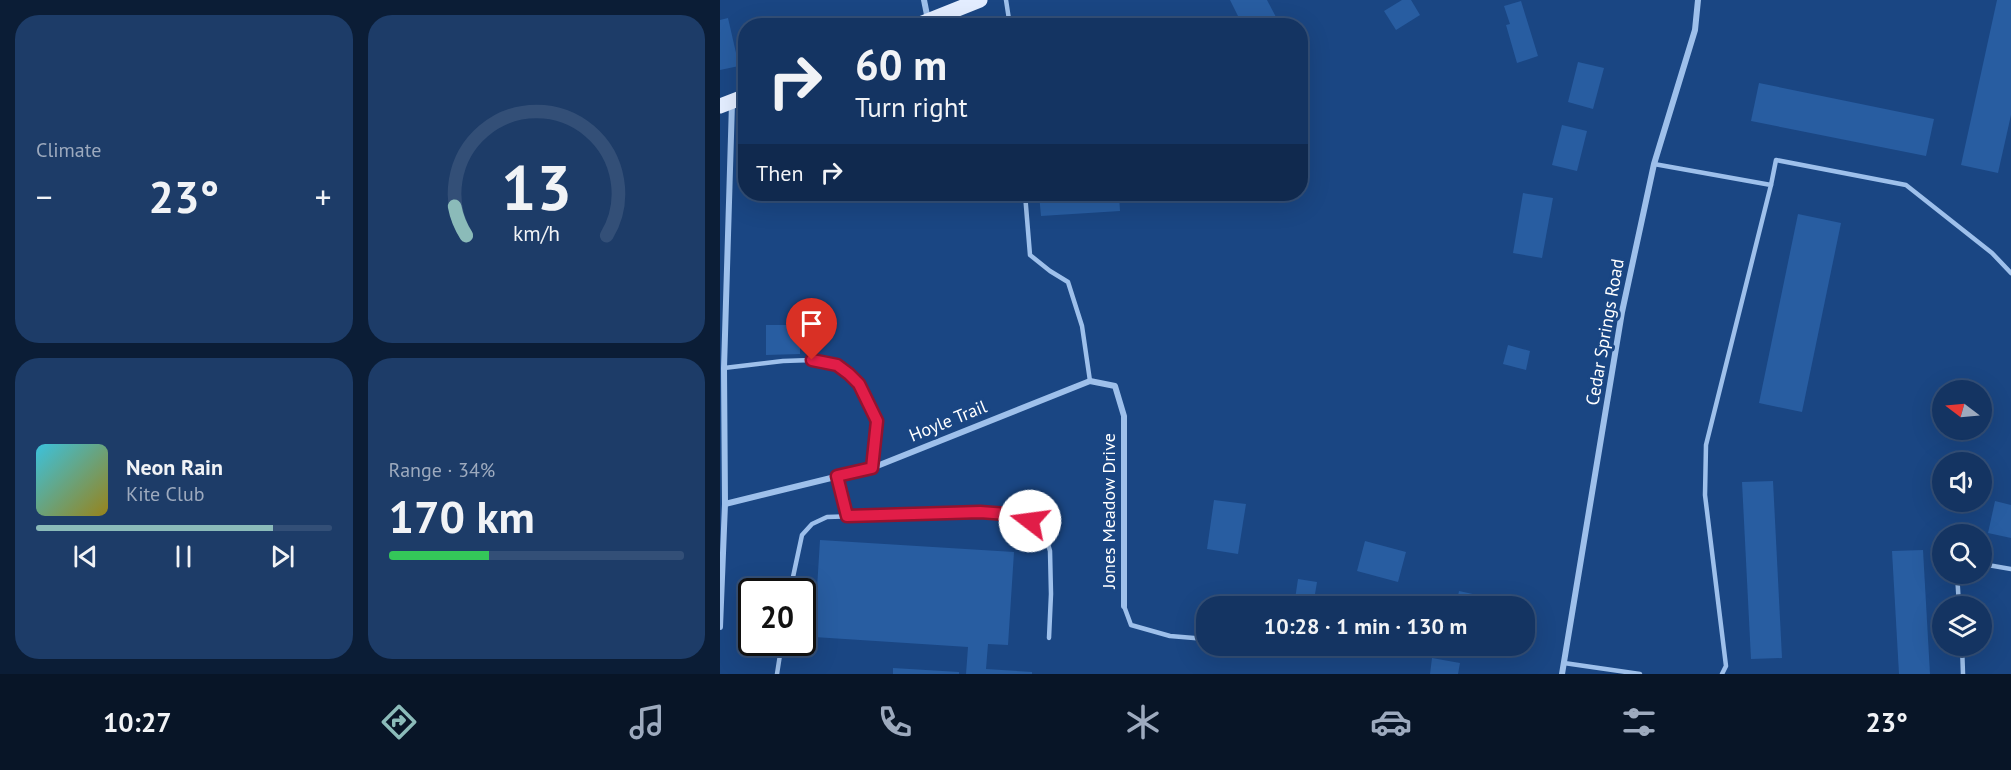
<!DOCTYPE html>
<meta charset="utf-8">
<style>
body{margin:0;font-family:"PT Sans",sans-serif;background:#1d3c68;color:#f1f3f6;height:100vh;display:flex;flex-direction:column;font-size:22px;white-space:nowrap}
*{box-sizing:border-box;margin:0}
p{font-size:20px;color:#9daabe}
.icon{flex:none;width:33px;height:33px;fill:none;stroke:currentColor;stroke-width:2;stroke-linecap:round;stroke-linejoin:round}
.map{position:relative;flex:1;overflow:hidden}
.details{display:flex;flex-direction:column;gap:15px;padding:15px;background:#0b1d36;width:720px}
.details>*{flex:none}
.guide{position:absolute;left:18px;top:18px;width:570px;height:183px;border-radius:24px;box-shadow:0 6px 24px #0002,0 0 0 2px #334f77;background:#143462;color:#f1f3f6;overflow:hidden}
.needle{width:39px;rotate:286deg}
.controls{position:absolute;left:1212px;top:380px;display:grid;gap:12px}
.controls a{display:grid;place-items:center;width:60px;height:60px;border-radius:50%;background:#143462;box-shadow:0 6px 24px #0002,0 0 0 2px #334f77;font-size:30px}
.speed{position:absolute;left:18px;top:578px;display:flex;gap:12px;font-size:30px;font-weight:700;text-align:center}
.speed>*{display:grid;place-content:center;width:78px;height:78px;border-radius:50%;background:#143462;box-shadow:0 6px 24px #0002,0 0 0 2px #334f77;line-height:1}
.speed .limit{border:3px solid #111;border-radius:9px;background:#fff;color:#111}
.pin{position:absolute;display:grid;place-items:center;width:51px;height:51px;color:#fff;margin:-62px -26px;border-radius:50% 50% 50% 0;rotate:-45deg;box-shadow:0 0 6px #0007}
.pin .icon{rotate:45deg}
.me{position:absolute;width:66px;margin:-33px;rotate:285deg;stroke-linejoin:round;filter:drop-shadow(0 0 4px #0008)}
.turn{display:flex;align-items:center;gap:21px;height:126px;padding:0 18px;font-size:27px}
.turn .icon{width:78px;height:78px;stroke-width:2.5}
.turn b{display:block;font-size:42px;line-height:51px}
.then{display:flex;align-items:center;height:57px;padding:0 18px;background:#0003;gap:12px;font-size:22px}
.big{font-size:45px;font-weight:700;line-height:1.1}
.details .widget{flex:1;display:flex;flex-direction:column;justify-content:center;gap:9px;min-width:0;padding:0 21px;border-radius:24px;background:#1d3c68}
.details .dial{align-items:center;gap:0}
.dial svg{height:156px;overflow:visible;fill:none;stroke:#334f77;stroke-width:7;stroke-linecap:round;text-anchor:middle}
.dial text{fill:#f1f3f6;stroke:none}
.song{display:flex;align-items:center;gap:18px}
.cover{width:72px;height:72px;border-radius:9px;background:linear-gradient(135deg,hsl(190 70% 55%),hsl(50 70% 35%))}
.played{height:6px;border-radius:3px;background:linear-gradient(90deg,#8bbbb9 80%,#334f77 80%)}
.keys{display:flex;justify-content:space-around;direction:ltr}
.heat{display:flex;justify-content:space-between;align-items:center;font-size:33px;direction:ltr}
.charge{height:9px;border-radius:4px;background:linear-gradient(90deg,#34c759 34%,#334f77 0)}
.details .tiles{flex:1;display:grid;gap:15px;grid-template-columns:repeat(2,1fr)}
.trip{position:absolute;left:476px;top:596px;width:339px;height:60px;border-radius:24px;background:#143462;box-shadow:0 6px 24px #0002,0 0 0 2px #334f77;font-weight:700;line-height:60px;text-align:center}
.menu{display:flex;height:96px;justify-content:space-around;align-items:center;background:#081527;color:#9daabe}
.menu .icon{width:42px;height:42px}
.menu .current{color:#8bbbb9}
.menu b{font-size:27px;color:#f1f3f6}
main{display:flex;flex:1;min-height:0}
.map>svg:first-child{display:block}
</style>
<main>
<section class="details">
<div class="tiles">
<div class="widget"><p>Climate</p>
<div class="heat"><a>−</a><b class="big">23°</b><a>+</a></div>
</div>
<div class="widget dial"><svg viewBox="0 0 100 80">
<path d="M14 69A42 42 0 1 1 86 69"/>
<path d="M14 69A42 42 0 0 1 8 54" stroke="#8bbbb9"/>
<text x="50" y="56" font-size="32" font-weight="700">13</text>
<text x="50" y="72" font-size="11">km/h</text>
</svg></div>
<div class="widget">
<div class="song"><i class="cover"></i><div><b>Neon Rain</b><p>Kite Club</p></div></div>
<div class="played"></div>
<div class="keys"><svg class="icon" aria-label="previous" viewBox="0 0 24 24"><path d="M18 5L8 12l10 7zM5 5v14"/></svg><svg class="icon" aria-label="pause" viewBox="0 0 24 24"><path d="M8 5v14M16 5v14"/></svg><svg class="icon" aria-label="next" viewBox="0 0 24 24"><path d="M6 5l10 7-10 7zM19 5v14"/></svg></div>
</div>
<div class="widget"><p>Range · 34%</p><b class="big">170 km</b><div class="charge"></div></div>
</div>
</section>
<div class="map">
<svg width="1291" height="674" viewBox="0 0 1291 674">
<rect width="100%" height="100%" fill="#1a4683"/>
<g fill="#285da1">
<polygon points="510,0 547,0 556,17 539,26 523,26"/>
<polygon points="682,0 691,0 700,15 676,30 664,11"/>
<polygon points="1277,0 1291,0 1291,115 1278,173 1241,165"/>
<polygon points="801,1 818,56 797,63 786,25 790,24 784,6"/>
<polygon points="8,18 19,66 0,70 0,20"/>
<polygon points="858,62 884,68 873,109 848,102"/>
<polygon points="1039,83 1214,119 1206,156 1031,121"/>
<polygon points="842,125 867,131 857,171 832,165"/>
<polygon points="803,193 833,198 822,258 793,253"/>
<polygon points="319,194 399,194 400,211 321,216"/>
<polygon points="1078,214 1121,223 1082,412 1039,403"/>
<polygon points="46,325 80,325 80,354 46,355"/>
<polygon points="788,345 810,351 806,370 783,364"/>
<polygon points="1053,481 1062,658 1031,659 1022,482"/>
<polygon points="494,500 526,504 518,554 487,549"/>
<polygon points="1275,501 1291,505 1291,538 1268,533"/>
<polygon points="100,540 294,552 288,645 268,644 266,669 312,672 312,674 246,674 248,647 94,637"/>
<polygon points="645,541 686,552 678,582 637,571"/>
<polygon points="1203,550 1210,674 1179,674 1172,551"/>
<polygon points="578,579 597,582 593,606 574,606"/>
<polygon points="739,591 780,600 778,606 736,606"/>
<polygon points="712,658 740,663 738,674 710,674"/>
<polygon points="173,668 239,672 239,674 173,674"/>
</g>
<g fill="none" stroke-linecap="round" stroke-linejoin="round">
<g stroke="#9ec0eb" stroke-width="4.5">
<polyline points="286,0 290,26"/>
<polyline points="934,164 1051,185 986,445 985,495 1006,666 1002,674"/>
<polyline points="1051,185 1056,160 1186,185 1272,253 1291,273"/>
<polyline points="305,194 310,255 330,271 348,282 362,326 370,381"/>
<polyline points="4,368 63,361 92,360 117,365 129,374 139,384 157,421 152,468"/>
<polyline points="117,476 127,516"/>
<polyline points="1262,564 1291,569"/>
<polyline points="1237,573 1239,606"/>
<polyline points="70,591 82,535 92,524 107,517 259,512 287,514 310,521 325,534 330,551 331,594 329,638"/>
<polyline points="404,606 411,625 450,636 486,639"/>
<polyline points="561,645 578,646"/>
<polyline points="1242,645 1243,674"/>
<polyline points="844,663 920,674"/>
<polyline points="57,674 62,642"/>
</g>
<g stroke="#9ec0eb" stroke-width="6">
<polyline points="204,0 208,20"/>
<polyline points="5,504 152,468 370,381 395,386 404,416 404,606"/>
<polyline points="0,627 5,504 4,368 12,103"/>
<polyline points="842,674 902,312 934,164 975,30 978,0"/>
</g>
<g stroke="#e3edff" stroke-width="15">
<polyline points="195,26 260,0"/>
<polyline points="0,106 26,96"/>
</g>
</g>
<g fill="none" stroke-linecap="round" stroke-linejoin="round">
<defs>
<polyline id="route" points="92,360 117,365 129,374 139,384 157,421 152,468 117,476 127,516 260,512 287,514 310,521"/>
</defs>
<use href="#route" stroke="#92132f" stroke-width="15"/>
<use href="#route" stroke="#e11d48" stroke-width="10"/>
</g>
<g text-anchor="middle" stroke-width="6" stroke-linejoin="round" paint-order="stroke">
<g font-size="18" fill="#fff" stroke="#1a4683">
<text transform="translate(885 332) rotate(-80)" y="6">Cedar Springs Road</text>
<text transform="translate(228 421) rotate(-22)" y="6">Hoyle Trail</text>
<text transform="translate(389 511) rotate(-90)" y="6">Jones Meadow Drive</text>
</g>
</g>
</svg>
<div class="controls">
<a><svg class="needle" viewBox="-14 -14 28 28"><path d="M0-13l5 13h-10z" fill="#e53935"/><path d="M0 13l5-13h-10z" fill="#9daabe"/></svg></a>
<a><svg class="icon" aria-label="sound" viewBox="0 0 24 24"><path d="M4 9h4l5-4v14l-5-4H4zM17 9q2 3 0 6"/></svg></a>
<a><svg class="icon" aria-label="search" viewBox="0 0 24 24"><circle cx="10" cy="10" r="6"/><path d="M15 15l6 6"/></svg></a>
<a><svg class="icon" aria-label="layers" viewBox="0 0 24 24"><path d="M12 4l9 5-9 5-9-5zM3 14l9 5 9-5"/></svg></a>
</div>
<div class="speed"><div class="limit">20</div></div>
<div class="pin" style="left:92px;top:360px;background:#d93025"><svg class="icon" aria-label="arrive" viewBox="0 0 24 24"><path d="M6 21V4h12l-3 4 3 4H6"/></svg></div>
<svg class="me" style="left:310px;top:521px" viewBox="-20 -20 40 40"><circle r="19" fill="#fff"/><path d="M0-13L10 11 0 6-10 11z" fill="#e11d48"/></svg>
<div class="trip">10:28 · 1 min · 130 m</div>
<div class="guide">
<div class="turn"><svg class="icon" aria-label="right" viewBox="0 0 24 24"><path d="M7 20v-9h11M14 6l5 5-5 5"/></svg><div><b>60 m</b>Turn right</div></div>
<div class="then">Then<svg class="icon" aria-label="right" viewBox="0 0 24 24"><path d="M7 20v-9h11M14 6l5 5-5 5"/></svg></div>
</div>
</div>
</main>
<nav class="menu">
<b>10:27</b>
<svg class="icon current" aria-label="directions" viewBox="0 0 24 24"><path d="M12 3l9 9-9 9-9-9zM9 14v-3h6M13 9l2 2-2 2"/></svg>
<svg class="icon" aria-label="music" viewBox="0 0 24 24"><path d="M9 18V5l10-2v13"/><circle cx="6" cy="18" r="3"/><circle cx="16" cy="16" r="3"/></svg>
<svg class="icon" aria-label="phone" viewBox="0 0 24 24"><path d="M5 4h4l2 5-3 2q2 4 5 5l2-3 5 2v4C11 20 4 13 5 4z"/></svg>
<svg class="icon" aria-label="climate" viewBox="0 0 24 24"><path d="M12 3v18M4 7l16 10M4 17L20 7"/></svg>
<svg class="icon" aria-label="car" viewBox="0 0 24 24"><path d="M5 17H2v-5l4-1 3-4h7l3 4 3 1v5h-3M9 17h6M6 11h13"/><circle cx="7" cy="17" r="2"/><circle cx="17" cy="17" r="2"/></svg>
<svg class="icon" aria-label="filters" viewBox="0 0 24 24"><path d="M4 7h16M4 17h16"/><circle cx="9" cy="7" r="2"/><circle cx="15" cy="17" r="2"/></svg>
<b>23°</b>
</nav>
